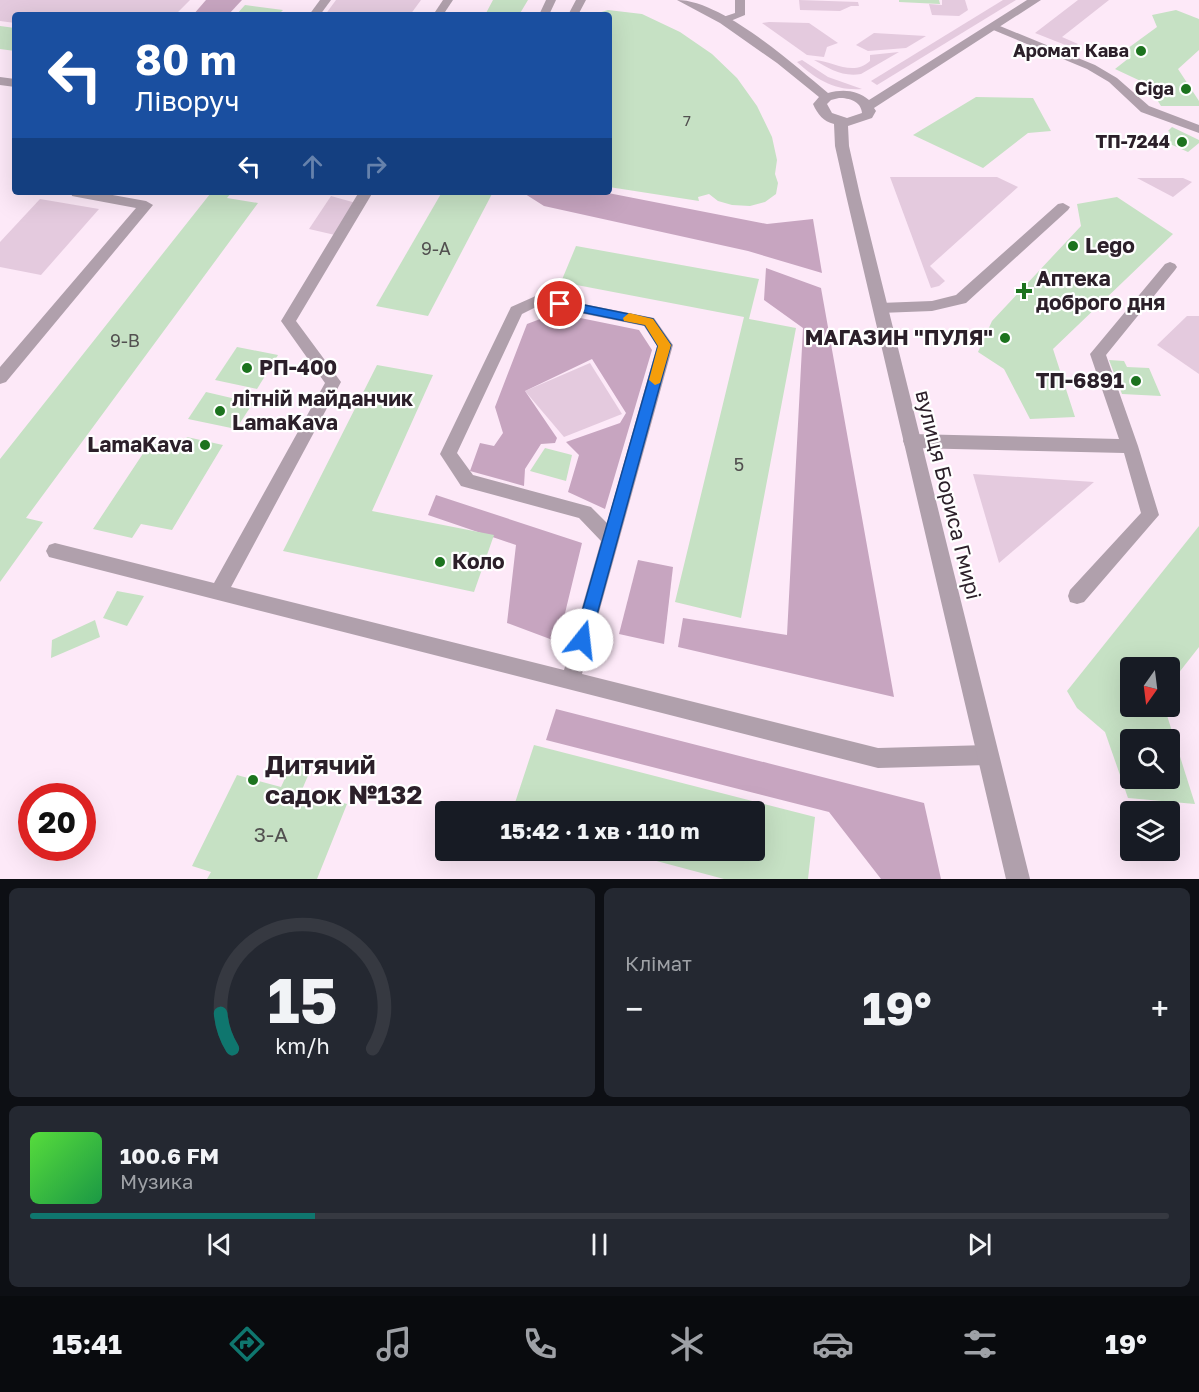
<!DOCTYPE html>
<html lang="uk">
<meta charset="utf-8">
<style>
body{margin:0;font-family:"Golos Text",sans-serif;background:#242831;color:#f1f3f6;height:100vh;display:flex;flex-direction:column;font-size:22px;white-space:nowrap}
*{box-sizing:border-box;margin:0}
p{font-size:20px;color:#9ea1a6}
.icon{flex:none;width:33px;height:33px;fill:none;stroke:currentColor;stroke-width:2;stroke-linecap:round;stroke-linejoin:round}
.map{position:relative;height:879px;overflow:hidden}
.side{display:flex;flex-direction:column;gap:9px;padding:9px;background:#0d0f14;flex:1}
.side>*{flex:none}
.banner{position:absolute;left:12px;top:12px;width:600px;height:183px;border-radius:6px;box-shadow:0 6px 24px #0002;background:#1a4fa0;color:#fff;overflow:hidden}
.needle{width:39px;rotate:194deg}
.fabs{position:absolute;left:1120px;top:657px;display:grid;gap:12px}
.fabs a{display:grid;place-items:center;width:60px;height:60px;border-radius:6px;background:#171b24;box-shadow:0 6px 24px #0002;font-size:30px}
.speed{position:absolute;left:18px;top:783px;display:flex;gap:12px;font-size:30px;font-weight:700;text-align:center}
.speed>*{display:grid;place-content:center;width:78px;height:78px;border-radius:50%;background:#171b24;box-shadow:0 6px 24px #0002;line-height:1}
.speed .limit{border:9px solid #d22;background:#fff;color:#111}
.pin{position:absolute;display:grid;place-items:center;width:51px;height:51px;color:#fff;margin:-26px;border:3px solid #fff;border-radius:50%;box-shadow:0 2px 6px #0007}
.me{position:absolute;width:66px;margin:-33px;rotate:16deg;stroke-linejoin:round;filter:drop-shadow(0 0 4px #0008)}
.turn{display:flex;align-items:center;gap:21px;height:126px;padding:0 24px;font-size:27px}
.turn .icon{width:78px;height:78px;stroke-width:2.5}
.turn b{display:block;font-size:42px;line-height:51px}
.lanes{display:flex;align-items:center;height:57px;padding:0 24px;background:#0003;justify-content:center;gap:30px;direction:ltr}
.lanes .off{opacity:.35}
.big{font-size:45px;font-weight:700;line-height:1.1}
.side .widget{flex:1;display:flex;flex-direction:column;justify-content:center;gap:9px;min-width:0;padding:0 21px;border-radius:9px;background:#242831}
.side .dial{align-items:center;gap:0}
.dial svg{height:156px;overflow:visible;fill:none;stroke:#363941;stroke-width:7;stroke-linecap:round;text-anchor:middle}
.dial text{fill:#f1f3f6;stroke:none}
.song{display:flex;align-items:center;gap:18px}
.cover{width:72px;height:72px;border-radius:9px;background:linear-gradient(135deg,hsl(110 70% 55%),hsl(140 70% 35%))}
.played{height:6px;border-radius:3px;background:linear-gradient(90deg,#0f766e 25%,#363941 25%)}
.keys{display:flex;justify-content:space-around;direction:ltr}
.heat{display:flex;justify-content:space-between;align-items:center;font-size:33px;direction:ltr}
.side .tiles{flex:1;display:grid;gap:9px;grid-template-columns:1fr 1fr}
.widget:last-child{grid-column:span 2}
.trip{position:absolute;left:435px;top:801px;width:330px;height:60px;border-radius:6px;background:#171b24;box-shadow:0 6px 24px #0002;font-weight:700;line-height:60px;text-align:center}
.tab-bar{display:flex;height:96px;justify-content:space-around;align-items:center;background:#090b0e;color:#9ea1a6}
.tab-bar .icon{width:42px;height:42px}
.tab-bar .on{color:#0f766e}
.tab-bar b{font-size:27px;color:#f1f3f6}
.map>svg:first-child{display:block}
</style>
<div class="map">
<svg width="1199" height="879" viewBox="0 0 1199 879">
<rect width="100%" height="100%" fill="#fde9f8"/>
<g fill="#e4cade">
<polygon points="0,0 190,0 175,15 15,15 15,23 0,21"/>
<polygon points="336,0 421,0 410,15 325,15"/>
<polygon points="799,0 858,2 859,6 851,6 840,11 800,10"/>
<polygon points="942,0 965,0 968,10 959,16 932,15 929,4 942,5"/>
<polygon points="1003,0 1016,0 877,85 871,81"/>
<polygon points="1078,0 1109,0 1062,37 1078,44 1073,48 1035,33"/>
<polygon points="769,22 809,23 838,43 827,47 824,57 807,55 762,23"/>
<polygon points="874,33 926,36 906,48 868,51 856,45"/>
<path d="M899,52L861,74C842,77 830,69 814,60C833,61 853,77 870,61V55Z"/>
<path d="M802,60L828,77L862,89C835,91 817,80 797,62Z"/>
<polygon points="890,177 997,177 1018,187 930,266 945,281 939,286 931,288"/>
<polygon points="1137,178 1183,178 1192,182 1173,197"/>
<polygon points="331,196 356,203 335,235 309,229"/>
<polygon points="40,199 99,209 41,275 0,267 0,242"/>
<polygon points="1187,316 1199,316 1199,374 1157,345"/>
<polygon points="590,363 622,414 564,437 525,391"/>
<polygon points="973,474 1094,482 999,563"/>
</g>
<g fill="#c7a5c0">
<polygon points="206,0 242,0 228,15 193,15"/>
<polygon points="522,192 603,192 767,224 813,219 822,273 748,251 544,206"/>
<polygon points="766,268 821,288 894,697 678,647 683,618 787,635 803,328 764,300"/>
<polygon points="556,313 639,330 652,350 605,509 568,492 579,455 566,442 620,423 626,413 592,359 525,391 557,438 555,443 541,444 525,469 524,486 470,471 480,443 494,446 503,433 495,407 527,324"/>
<polygon points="436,495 582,543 558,642 507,623 516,545 428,515"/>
<polygon points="638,560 673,567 664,644 619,634"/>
<polygon points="556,709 924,803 941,879 881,879 829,812 546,740"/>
</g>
<g fill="#c6e1c4" fill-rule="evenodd">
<polygon points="493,0 528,0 519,15 485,15"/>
<polygon points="899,0 939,0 940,4 899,2"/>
<polygon points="245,5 283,10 278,15 236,15"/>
<polygon points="608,10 642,14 680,32 712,54 737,78 757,106 772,137 777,160 775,174 778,183 776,194 765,202 750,206 732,205 718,201 709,194 698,197 699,201 609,187 609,15 595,14"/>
<polygon points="1176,10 1199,19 1199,50 1178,69 1199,101 1199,106 1161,106 1147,84 1115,69 1129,58 1120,54 1157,27 1152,15"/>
<polygon points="0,26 15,28 15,51 0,49"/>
<polygon points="976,97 1033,98 1051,131 1028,133 983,168 913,135"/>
<polygon points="1172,127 1199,140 1199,143 1188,152 1161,140 1170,132 1168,131"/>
<polygon points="206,192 232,192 227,198 258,203 26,518 43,522 0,582 0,459 210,194"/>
<polygon points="442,192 493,192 428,316 376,306"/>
<polygon points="1117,197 1173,234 1053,349 1075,417 1030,419 1004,369 978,352 992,321 1081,226 1077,204"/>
<polygon points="576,246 759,279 749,319 796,328 741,618 675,602 744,317 561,282"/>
<polygon points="237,347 278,355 257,389 215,380"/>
<polygon points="1109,360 1124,361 1127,367 1149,368 1161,396 1122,394"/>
<polygon points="377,365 433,375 372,511 494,535 474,592 283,551"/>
<polygon points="206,392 253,403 236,429 188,419"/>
<polygon points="187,437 223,445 172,530 141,524 132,538 93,529 150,443 179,450"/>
<polygon points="545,448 572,455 566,481 530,471"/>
<path d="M1199,526V647L1170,684V668H1131V706H1164L1195,804L1128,798L1105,732L1077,708L1067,691ZM1131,740H1170V778H1131Z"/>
<polygon points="117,591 144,596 127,626 103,618"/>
<polygon points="95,620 100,637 51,658 52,640"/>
<polygon points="534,745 815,817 808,879 724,879 619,851 754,850 754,812 512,812"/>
<polygon points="294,759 313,764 301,792 347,804 317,879 207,879 211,872 192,866 237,775 281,787"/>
</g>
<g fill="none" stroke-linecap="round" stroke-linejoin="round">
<g fill="#b0a0ac" fill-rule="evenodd">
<polygon points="320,0 331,0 320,15 309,15"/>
<polygon points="443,0 453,0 443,15 433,15"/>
<polygon points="546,0 556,0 549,15 539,15"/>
<polygon points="576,0 586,0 578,15 568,15"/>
<polygon points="735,0 745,0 745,15 728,22 720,22 720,18 735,13"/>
<polygon points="995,24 1095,65 1117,78 1149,106 1199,125 1199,133 1141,112 1109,82 1087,69 991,29 991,25"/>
<polygon points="0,77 15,79 15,87 0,85"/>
<polygon points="71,192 96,192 146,201 153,205 6,382 0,384 0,367 136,208 77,197 72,196"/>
<path d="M359,192H373L296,321L341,382L231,587L564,670L601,541L579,518L461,486L440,454L511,307L538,295L649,317L654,318L673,345L582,674L878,748L988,745L995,748L998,755L995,762L988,765L878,768L49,557L46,551L49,545L55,543L214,583L325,383L281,321ZM540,305L644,326L657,346L607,523L591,507L473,475L457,453L522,314Z"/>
<polygon points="1063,203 1070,207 1068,210 966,303 932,311 880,313 873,308 880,303 932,301 956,295 1058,204"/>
<polygon points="1170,262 1175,264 1177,267 1175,270 1106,355 1138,446 1159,515 1084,602 1077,604 1070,602 1068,596 1070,590 1141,513 1124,453 911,448 905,446 903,441 905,436 911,434 1119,439 1090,354 1165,264"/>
</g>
<path fill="#b0a0ac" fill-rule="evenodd" d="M677,0C722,0 793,64 828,93C843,89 857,90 869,100L1027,0H1041L874,108L876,111L872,118L848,126L849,146L860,195L1030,879H1006L846,195L835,146L834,124C823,121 818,115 813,104L819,97L777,63L720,23ZM839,98C849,98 861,101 862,113L847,118L832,113L827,104L831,100Z"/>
</g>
<polygon fill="#1a73e8" stroke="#114b97" stroke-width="1.5" points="560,300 653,319 671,345 590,640 588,645 582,647 577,645 574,640 658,346 645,325 556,307 556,301"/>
<polygon fill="#f59e0b" points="629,313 653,319 671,345 660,383 655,385 649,380 658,346 645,325 624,321 623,318"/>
<g fill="#1c731e" stroke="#fff" stroke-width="2">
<circle cx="1141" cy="51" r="6"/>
<circle cx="1186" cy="89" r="6"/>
<circle cx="1182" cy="142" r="6"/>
<circle cx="1073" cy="246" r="6"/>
<path d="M1021 282h6v6h6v6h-6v6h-6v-6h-6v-6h6z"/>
<circle cx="1005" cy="338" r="6"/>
<circle cx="247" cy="368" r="6"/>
<circle cx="1136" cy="381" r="6"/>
<circle cx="220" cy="411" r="6"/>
<circle cx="205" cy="445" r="6"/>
<circle cx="440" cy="562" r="6"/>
<circle cx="253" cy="780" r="6"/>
</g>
<g text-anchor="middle" stroke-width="4.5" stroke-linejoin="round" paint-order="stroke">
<g font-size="15" fill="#525050">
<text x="687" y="126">7</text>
</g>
<g font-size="18" font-weight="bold" fill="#2c202a" stroke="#fff" text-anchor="end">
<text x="1129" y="57">Аромат Кава</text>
<text x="1174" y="95">Ciga</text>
<text x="1170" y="148">ТП-7244</text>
</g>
<g font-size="18" fill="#525050">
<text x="436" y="255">9-А</text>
<text x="125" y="347">9-В</text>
<text x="739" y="471">5</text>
</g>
<g font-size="21" font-weight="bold" fill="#2c202a" stroke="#fff" text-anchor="start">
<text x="1085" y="253">Lego</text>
<text x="1036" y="286">Аптека<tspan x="1036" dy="24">доброго дня</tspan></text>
<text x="993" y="345" text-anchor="end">МАГАЗИН "ПУЛЯ"</text>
<text x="259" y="375">РП-400</text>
<text x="1124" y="388" text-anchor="end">ТП-6891</text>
<text x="232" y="406">літній майданчик<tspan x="232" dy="24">LamaKava</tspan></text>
<text x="193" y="452" text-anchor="end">LamaKava</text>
<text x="452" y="569">Коло</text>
</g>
<g font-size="21" fill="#2c202a" stroke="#fff">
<text transform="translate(948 495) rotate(76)" y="7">вулиця Бориса Гмирі</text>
</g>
<g font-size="21" fill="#525050">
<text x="271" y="842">3-А</text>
</g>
<g font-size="26" font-weight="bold" fill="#2c202a" stroke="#fff" text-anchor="start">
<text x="265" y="774">Дитячий<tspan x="265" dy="30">садок №132</tspan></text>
</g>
</g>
</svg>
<div class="fabs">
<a><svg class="needle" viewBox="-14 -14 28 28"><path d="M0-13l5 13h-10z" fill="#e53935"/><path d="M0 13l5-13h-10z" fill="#9ea1a6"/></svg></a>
<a><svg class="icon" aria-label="search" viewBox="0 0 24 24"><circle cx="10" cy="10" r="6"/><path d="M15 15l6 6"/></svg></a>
<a><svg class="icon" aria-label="layers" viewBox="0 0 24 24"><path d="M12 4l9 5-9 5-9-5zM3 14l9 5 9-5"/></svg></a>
</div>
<div class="speed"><div class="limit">20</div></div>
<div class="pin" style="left:560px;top:304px;background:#d93025"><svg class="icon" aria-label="arrive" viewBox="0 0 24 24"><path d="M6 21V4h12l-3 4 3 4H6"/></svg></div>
<svg class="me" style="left:582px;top:640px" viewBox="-20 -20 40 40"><circle r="19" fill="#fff"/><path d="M0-13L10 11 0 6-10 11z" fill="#1a73e8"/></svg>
<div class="trip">15:42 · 1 хв · 110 m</div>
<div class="banner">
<div class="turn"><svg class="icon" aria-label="left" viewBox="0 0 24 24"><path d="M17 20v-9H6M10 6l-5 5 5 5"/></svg><div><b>80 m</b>Ліворуч</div></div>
<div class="lanes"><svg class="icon" aria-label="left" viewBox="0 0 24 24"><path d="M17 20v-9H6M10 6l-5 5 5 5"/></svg><svg class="icon off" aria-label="ahead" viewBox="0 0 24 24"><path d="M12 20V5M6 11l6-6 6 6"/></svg><svg class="icon off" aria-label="right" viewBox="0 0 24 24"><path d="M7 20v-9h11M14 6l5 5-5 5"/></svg></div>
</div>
</div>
<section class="side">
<div class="tiles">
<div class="widget dial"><svg viewBox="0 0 100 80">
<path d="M14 69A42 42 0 1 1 86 69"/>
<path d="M14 69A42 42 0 0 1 8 51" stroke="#0f766e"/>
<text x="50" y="56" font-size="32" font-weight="700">15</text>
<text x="50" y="72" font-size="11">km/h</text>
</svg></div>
<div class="widget"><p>Клімат</p>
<div class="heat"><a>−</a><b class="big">19°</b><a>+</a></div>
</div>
<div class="widget">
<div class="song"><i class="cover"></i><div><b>100.6 FM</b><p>Музика</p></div></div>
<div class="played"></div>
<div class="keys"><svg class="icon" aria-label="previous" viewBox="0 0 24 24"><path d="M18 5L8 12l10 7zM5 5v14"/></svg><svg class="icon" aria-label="pause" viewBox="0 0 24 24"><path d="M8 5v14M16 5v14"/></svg><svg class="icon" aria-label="next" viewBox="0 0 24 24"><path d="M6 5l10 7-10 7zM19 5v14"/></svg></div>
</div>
</div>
</section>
<nav class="tab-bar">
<b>15:41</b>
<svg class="icon on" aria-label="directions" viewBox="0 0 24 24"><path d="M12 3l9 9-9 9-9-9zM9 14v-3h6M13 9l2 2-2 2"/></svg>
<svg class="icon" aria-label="music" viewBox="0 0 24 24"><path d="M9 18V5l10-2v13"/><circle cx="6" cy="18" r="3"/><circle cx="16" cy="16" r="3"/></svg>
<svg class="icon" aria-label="phone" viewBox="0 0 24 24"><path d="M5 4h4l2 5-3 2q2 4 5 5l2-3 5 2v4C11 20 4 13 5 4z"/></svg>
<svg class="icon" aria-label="climate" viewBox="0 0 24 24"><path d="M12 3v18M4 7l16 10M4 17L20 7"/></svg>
<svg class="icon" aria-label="car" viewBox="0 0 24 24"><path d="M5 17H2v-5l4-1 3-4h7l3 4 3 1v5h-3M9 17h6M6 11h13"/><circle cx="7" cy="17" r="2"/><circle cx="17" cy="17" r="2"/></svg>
<svg class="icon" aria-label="filters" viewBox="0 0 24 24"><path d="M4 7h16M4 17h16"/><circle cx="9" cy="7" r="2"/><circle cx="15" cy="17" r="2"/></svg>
<b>19°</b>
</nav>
